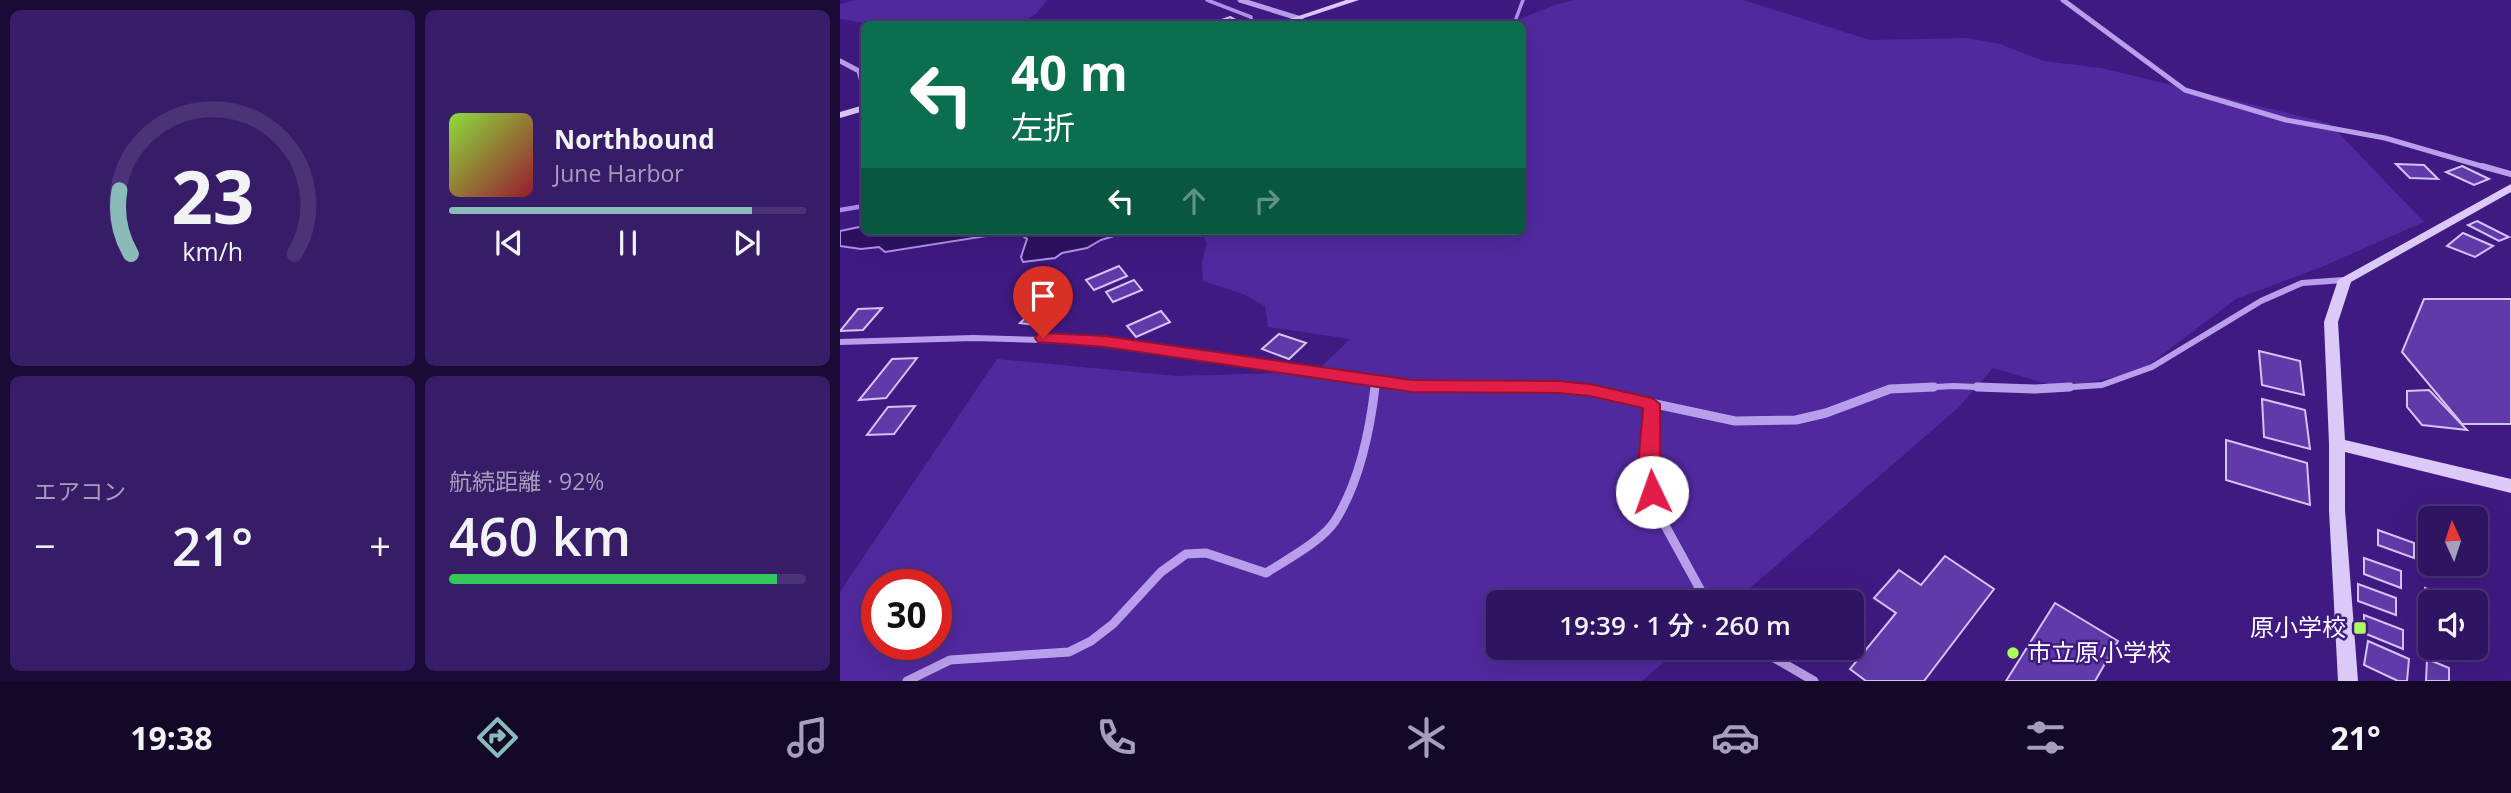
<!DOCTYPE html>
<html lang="ja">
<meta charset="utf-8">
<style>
body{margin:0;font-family:"Open Sans","Noto Sans JP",sans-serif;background:#371d68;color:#f1f3f6;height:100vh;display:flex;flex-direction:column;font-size:26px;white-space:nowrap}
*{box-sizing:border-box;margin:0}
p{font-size:23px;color:#a79ebe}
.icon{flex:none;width:38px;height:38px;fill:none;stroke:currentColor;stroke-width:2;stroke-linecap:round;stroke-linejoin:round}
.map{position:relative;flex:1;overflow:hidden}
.drawer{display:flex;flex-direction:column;gap:10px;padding:10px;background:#1a0b36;width:840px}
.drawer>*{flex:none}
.top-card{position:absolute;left:21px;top:21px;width:665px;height:214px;border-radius:10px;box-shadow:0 7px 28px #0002,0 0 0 2px #4a3377;background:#0b6e4f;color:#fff;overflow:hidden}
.needle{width:46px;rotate:357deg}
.controls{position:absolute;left:1578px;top:506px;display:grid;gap:14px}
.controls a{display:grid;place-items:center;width:70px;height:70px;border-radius:10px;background:#2f1462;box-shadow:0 7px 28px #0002,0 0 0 2px #4a3377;font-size:35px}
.speed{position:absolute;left:21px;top:569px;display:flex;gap:14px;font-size:35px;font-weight:700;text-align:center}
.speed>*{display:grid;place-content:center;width:91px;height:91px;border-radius:50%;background:#2f1462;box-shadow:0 7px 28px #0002,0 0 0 2px #4a3377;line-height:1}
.speed .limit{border:10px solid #d22;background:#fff;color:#111}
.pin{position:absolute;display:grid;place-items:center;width:60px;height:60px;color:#fff;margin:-72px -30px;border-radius:50% 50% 50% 0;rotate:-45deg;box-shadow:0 0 7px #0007}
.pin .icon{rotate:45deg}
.me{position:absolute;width:77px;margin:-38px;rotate:357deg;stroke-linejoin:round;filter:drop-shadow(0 0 5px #0008)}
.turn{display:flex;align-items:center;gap:24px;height:147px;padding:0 35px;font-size:32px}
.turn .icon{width:91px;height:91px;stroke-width:2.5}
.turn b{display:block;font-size:49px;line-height:60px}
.lanes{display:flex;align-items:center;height:66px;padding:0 35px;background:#0003;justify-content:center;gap:35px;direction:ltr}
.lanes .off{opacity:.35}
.big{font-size:52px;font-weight:600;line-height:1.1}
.drawer .tile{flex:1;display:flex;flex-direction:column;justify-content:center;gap:10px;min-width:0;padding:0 24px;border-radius:10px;background:#371d68}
.drawer .dial{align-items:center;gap:0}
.dial svg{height:182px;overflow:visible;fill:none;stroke:#4a3377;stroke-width:7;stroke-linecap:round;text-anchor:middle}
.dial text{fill:#f1f3f6;stroke:none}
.song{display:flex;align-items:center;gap:21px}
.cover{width:84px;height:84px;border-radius:10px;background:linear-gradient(135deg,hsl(90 70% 55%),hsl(350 70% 35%))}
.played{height:7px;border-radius:4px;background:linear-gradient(90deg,#8bbbb9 85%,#4a3377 85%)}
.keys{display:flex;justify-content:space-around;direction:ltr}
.heat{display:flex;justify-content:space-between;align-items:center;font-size:38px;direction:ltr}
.charge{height:10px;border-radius:5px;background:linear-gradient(90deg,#34c759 92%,#4a3377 0)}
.drawer .tiles{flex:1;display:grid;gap:10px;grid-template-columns:repeat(2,1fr)}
.trip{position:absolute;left:646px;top:590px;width:378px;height:70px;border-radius:10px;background:#2f1462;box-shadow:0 7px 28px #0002,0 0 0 2px #4a3377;font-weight:600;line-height:70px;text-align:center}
.menu{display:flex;height:112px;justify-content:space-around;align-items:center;background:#130827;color:#a79ebe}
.menu .icon{width:49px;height:49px}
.menu .selected{color:#8bbbb9}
.menu b{font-size:32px;color:#f1f3f6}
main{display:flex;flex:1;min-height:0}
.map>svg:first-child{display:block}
</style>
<main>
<section class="drawer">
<div class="tiles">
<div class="tile dial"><svg viewBox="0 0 100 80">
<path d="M14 69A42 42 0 1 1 86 69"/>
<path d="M14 69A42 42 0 0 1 9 41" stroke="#8bbbb9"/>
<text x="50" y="56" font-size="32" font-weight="700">23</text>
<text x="50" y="72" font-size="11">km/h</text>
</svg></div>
<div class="tile">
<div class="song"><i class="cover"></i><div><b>Northbound</b><p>June Harbor</p></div></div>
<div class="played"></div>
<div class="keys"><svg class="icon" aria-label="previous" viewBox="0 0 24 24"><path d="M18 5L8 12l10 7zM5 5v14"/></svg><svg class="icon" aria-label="pause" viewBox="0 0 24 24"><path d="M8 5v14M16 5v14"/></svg><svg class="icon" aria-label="next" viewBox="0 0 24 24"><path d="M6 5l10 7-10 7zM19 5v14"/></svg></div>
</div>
<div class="tile"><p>エアコン</p>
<div class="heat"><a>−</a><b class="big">21°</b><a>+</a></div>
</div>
<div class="tile"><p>航続距離 · 92%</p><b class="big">460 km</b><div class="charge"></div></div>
</div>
</section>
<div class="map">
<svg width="1671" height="681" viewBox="0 0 1671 681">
<rect width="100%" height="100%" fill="#3f1a82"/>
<g fill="#51299f" fill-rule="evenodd">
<polygon points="16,0 207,0 196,14 178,24 31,24 0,19 0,4"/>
<path d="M735,0H903L1030,40L1127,38L1160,44L1204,61L1261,68L1489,123L1584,222L1479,268L1396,299L1299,372L1221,388L1153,368L1119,407L894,602H658V648H841L802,681H0V592L157,359L337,376L476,372L510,339L428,327L425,306L403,294L363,281L362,261L367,243L360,231H682V24H667L717,4ZM37,584H96V644H37Z"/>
</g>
<polygon fill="#2e1160" stroke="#b091ed" stroke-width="2" points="24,226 24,231 324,231 284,233 261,240 247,248 222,253 215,258 183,262 181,257 187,239 180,234 165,233 45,252 39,247 21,249 0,246 0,231"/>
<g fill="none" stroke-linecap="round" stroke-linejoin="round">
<g stroke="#b091ed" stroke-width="3.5">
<polyline points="367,0 411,17 412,24"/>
<polyline points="674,24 683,0"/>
</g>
<polyline stroke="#b091ed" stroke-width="4.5" points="0,210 24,206"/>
</g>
<g fill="#603aa8" stroke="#d5c3f8" stroke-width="2">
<polygon points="390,17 401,23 380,24 376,22"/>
<polygon points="1556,164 1584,165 1598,179 1570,178"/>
<polygon points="1622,166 1649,179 1634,185 1606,172"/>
<polygon points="1637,221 1669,237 1659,241 1628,225"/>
<polygon points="1623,233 1653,246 1635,257 1607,246"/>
<polygon points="279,266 287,276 254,290 246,280"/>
<polygon points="294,280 302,290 273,302 266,292"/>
<polygon points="1584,299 1671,299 1671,424 1622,424 1562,352"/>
<polygon points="42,308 23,330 0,331 18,309"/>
<polygon points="196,308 226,311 211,327 180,323"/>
<polygon points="321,311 330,322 296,337 287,326"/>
<polygon points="439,334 466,343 449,359 422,349"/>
<polygon points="1419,351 1460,361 1464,395 1422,385"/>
<polygon points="77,358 46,398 19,400 52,359"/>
<polygon points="1589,390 1627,430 1582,425 1567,407 1567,391"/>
<polygon points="1422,399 1465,410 1470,449 1424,437"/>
<polygon points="75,406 54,434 27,435 48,407"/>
<polygon points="1386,440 1467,463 1470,505 1386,480"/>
<polygon points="1538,530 1574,543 1574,558 1538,545"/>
<polygon points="1105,556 1154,589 1084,681 1026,681 1010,669 1056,613 1034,598 1059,570 1081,585"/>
<polygon points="1524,558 1561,571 1561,588 1524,574"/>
<polygon points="1518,584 1556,598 1556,615 1518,601"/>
<polygon points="1585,588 1606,597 1606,602 1591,602 1591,611 1584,609"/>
<polygon points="1215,603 1278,641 1255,681 1166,681"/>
<polygon points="1524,615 1563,630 1563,649 1524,633"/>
<polygon points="1528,641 1569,659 1567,681 1558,681 1524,665"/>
<polygon points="1587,659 1609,668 1609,681 1586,681"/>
</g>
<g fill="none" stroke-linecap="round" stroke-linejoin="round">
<g stroke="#b99feb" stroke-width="5">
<polyline points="400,0 461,19"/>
<polyline points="1223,0 1345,90 1446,120 1545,138 1648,168"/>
<polyline points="0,61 19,71 24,89"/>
</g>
<g stroke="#b99feb" stroke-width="6">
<polyline points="1642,166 1671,174"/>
<polyline points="0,342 133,338 265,342 572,386 736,389"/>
<polyline points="535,389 536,380"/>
<polyline points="1058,389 1113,386 1185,389"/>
<polyline points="1201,389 1262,385 1312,367 1421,301 1462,283 1504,280"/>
</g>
<g stroke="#b99feb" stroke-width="9">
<polyline points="702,387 750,390 895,421 956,420 986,413 1050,389 1094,387"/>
<polyline points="1137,387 1195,389 1230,387"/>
<polyline points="812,404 809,477 815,507 867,602"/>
<polyline points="917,648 974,681"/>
<path d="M67,681L110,660L229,652L251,641L273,624L321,572L346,554L366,553L426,573C446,560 482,541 495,521C519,483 530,430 535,387"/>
</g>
<g fill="#dbcaf8" fill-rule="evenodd">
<polygon points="506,0 519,0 446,24 435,24"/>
<polygon points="24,105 24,111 0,118 0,112"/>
<polygon points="1671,184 1671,192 1511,282 1498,322 1505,440 1671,479 1671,493 1505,452 1505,510 1518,681 1498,681 1489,510 1489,444 1484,322 1498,280"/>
</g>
</g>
<path fill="#e11d48" stroke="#92132f" stroke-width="2" d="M203,333L265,336L572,380L718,381L750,384L812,398L820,404C820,417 821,492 819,497L812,499L805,497C793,473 802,434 803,408L750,396L718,393L572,392L265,347L198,342L195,338L198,334Z"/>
<g fill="#abfd5b" stroke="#3f1a82" stroke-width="2.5">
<rect x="1513" y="621" width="14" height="14" rx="3.5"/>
<circle cx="1173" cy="653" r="7"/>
</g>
<g text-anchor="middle" stroke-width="5" stroke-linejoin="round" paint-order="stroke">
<g font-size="24" fill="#fff" stroke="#3f1a82" text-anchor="end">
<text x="1506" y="636">原小学校</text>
<text x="1187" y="661" text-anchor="start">市立原小学校</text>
</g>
</g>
</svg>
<div class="controls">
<a><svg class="needle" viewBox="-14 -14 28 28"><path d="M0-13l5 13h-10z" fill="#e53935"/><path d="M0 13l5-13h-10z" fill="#a79ebe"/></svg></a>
<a><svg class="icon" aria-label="sound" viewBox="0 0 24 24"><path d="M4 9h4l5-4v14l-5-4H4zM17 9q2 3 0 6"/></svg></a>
</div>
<div class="speed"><div class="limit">30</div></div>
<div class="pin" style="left:203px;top:338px;background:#d93025"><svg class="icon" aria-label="arrive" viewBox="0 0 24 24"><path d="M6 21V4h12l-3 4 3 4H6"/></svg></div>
<svg class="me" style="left:812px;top:492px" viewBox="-20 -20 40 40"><circle r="19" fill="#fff"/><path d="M0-13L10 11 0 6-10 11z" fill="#e11d48"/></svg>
<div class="trip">19:39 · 1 分 · 260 m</div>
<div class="top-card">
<div class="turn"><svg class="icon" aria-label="left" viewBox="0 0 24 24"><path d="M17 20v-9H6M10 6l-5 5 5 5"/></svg><div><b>40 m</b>左折</div></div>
<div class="lanes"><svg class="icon" aria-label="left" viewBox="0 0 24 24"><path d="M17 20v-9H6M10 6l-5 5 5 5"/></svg><svg class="icon off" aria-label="ahead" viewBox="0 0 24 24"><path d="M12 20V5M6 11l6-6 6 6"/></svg><svg class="icon off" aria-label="right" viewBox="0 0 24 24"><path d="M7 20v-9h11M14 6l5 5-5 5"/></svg></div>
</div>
</div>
</main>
<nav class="menu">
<b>19:38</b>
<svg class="icon selected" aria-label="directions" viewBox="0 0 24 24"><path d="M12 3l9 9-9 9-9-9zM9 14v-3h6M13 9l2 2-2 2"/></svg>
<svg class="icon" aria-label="music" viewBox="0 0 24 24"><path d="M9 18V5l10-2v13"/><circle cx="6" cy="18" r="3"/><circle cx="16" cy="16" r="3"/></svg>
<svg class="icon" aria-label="phone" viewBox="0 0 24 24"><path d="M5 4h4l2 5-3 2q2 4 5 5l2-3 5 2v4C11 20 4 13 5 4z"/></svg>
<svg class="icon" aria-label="climate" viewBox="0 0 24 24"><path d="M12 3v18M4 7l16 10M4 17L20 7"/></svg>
<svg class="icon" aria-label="car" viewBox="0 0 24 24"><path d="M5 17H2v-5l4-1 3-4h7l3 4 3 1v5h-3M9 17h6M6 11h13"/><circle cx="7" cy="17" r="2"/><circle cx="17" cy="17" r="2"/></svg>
<svg class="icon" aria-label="filters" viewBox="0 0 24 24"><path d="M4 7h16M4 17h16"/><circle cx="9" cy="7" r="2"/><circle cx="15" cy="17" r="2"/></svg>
<b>21°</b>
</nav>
